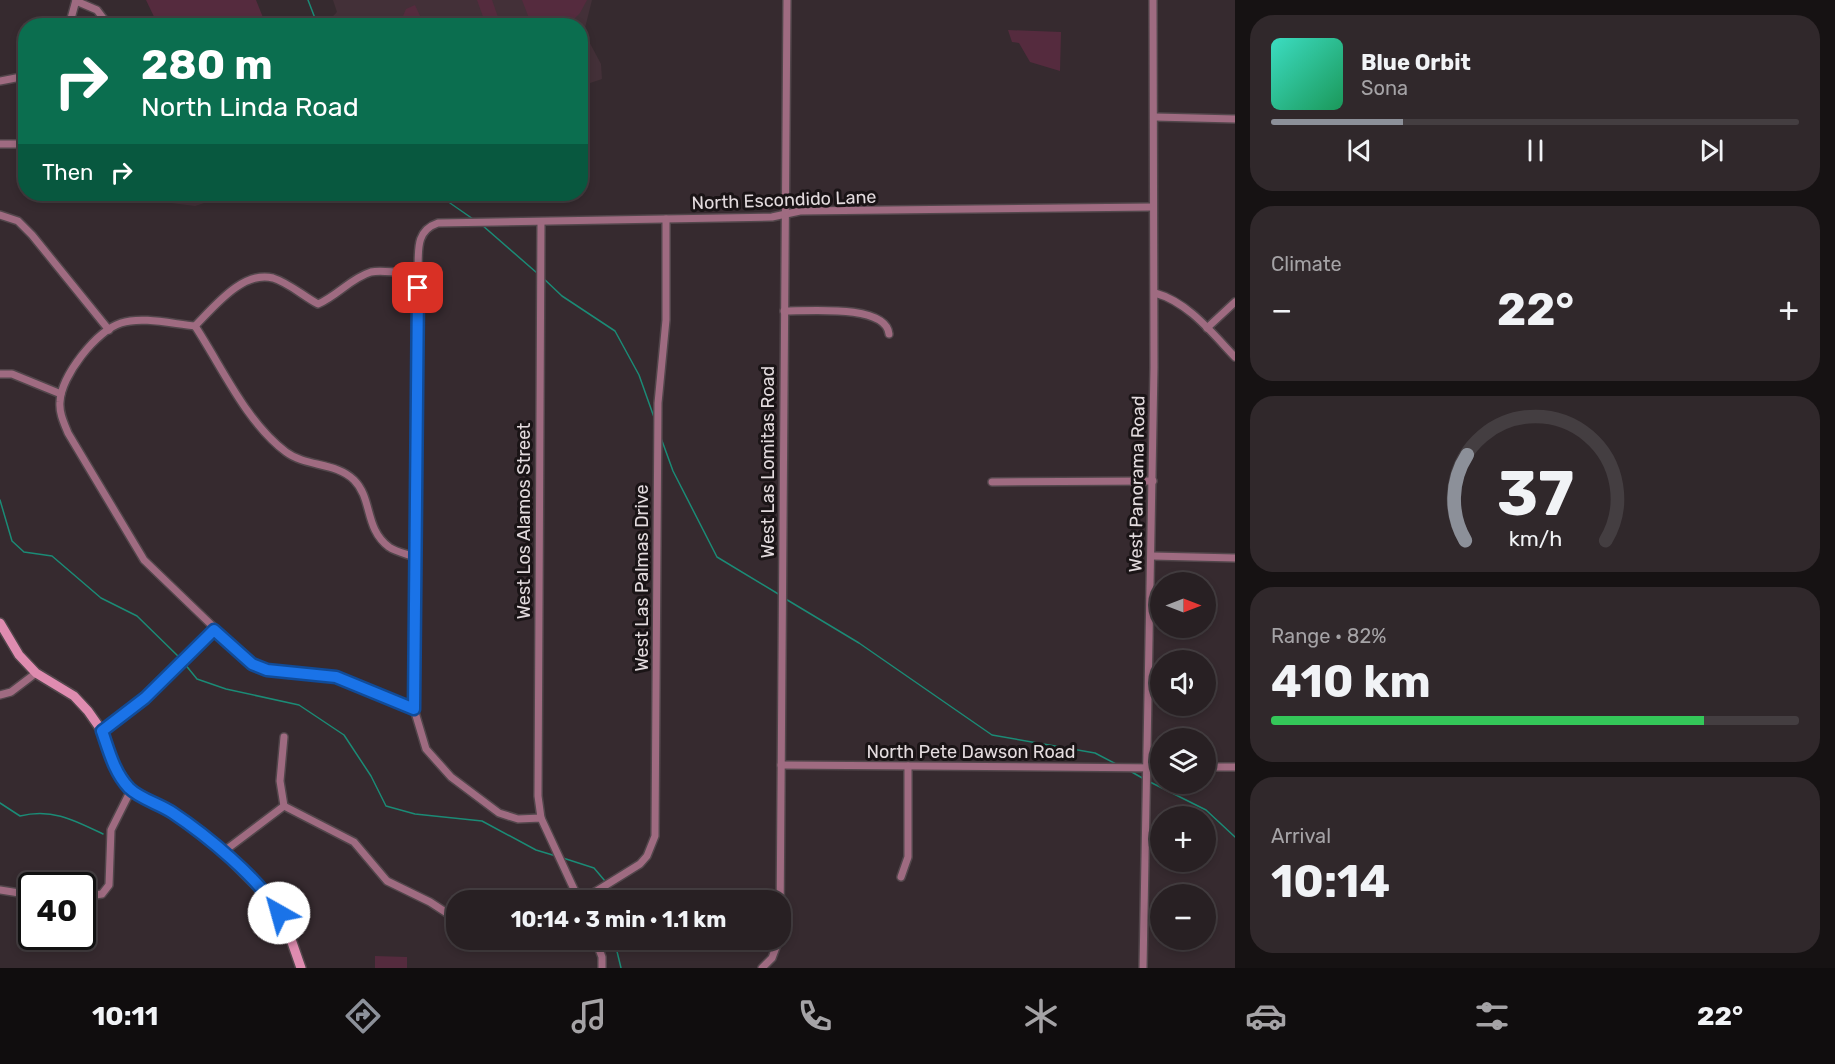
<!DOCTYPE html>
<meta charset="utf-8">
<style>
body{margin:0;font-family:Rubik,sans-serif;background:#30282b;color:#f1f3f6;height:100vh;display:flex;flex-direction:column;font-size:22px;white-space:nowrap}
*{box-sizing:border-box;margin:0}
p{font-size:20px;color:#a5a3a6}
.icon{flex:none;width:33px;height:33px;fill:none;stroke:currentColor;stroke-width:2;stroke-linecap:round;stroke-linejoin:round}
.map{position:relative;flex:1;overflow:hidden}
.drawer{display:flex;flex-direction:column;gap:15px;padding:15px;background:#161213;width:600px}
.drawer>*{flex:none}
.banner{position:absolute;left:18px;top:18px;width:570px;height:183px;border-radius:24px;box-shadow:0 3px 9px #0003,0 0 0 2px #443e41;background:#0b6e4f;color:#fff;overflow:hidden}
.needle{width:39px;rotate:90deg}
.buttons{position:absolute;left:1150px;top:572px;display:grid;gap:12px}
.buttons a{display:grid;place-items:center;width:66px;height:66px;border-radius:50%;background:#282023;box-shadow:0 3px 9px #0003,0 0 0 2px #443e41;font-size:30px}
.speed{position:absolute;left:18px;top:872px;display:flex;gap:12px;font-size:30px;font-weight:700;text-align:center}
.speed>*{display:grid;place-content:center;width:78px;height:78px;border-radius:50%;background:#282023;box-shadow:0 3px 9px #0003,0 0 0 2px #443e41;line-height:1}
.speed .limit{border:3px solid #111;border-radius:9px;background:#fff;color:#111}
.pin{position:absolute;display:grid;place-items:center;width:51px;height:51px;color:#fff;margin:-26px;border-radius:12px;box-shadow:0 3px 9px #0006}
.me{position:absolute;width:66px;margin:-33px;rotate:322deg;stroke-linejoin:round;filter:drop-shadow(0 0 4px #0008)}
.turn{display:flex;align-items:center;gap:21px;height:126px;padding:0 24px;font-size:27px}
.turn .icon{width:78px;height:78px;stroke-width:2.5}
.turn b{display:block;font-size:42px;line-height:51px}
.then{display:flex;align-items:center;height:57px;padding:0 24px;background:#0003;gap:12px;font-size:22px}
.big{font-size:45px;font-weight:700;line-height:1.1}
.drawer .tile{flex:1;display:flex;flex-direction:column;justify-content:center;gap:9px;min-width:0;padding:0 21px;border-radius:24px;background:#30282b}
.drawer .dial{align-items:center;gap:0}
.dial svg{height:156px;overflow:visible;fill:none;stroke:#443e41;stroke-width:7;stroke-linecap:round;text-anchor:middle}
.dial text{fill:#f1f3f6;stroke:none}
.song{display:flex;align-items:center;gap:18px}
.cover{width:72px;height:72px;border-radius:9px;background:linear-gradient(135deg,hsl(170 70% 55%),hsl(150 70% 35%))}
.played{height:6px;border-radius:3px;background:linear-gradient(90deg,#8c9099 25%,#443e41 25%)}
.keys{display:flex;justify-content:space-around;direction:ltr}
.heat{display:flex;justify-content:space-between;align-items:center;font-size:33px;direction:ltr}
.charge{height:9px;border-radius:4px;background:linear-gradient(90deg,#34c759 82%,#443e41 0)}
.trip{position:absolute;left:446px;top:890px;width:345px;height:60px;border-radius:24px;background:#282023;box-shadow:0 3px 9px #0003,0 0 0 2px #443e41;font-weight:700;line-height:60px;text-align:center}
.tab-bar{display:flex;height:96px;justify-content:space-around;align-items:center;background:#100d0e;color:#a5a3a6}
.tab-bar .icon{width:42px;height:42px}
.tab-bar .current{color:#8c9099}
.tab-bar b{font-size:27px;color:#f1f3f6}
main{display:flex;flex:1;min-height:0}
.map>svg:first-child{display:block}
</style>
<main>
<div class="map">
<svg width="1235" height="968" viewBox="0 0 1235 968">
<rect width="100%" height="100%" fill="#362a2f"/>
<g fill="#433038">
<polygon points="333,0 592,0 584,32 601,64 602,79 581,86 580,26 323,26 337,12"/>
<polygon points="159,194 256,194 225,196 195,206 171,203"/>
</g>
<g fill="#552b3e">
<polygon points="146,0 256,0 266,25 158,25"/>
<polygon points="477,0 492,0 498,17 485,22"/>
<polygon points="522,0 587,0 580,13 572,21 574,25 532,26"/>
<polygon points="415,5 421,18 420,25 403,25 401,21 406,9"/>
<polygon points="1008,30 1061,32 1060,71 1030,62 1019,43 1012,42"/>
<path d="M165,194H218C199,200 183,206 165,194Z"/>
<polygon points="375,956 407,957 407,968 375,968"/>
</g>
<g fill="none" stroke-linecap="round" stroke-linejoin="round">
<g stroke="#1b8b76" stroke-width="1.5">
<polyline points="308,0 318,26"/>
<polyline points="437,194 473,219"/>
<polyline points="482,225 537,273"/>
<polyline points="543,278 562,296 615,331 639,375 655,420"/>
<polyline points="661,438 673,471 717,557 780,595"/>
<polyline points="0,500 12,541 24,552 52,556 101,598 137,616 181,659"/>
<polyline points="784,598 859,643 992,735 1095,753 1118,765"/>
<polyline points="184,663 197,679 226,689 299,705 344,735 371,776 386,806 415,814 482,821 536,850 556,856"/>
<polyline points="1130,771 1144,779"/>
<polyline points="1148,781 1206,810 1235,837"/>
<path d="M0,803L20,816C52,808 74,820 103,834"/>
<polyline points="563,858 594,868 605,881"/>
<polyline points="610,887 615,900"/>
<polyline points="614,939 621,968"/>
</g>
<defs>
<g id="street">
<polyline points="76,1 97,10 109,26"/>
<polyline points="69,26 76,0"/>
<polyline points="0,81 26,76"/>
<polyline points="1155,117 1235,119"/>
<polyline points="0,144 26,144"/>
<polyline points="0,215 18,221 32,235 109,330"/>
<polyline points="541,223 538,796 541,818"/>
<path d="M1155,293C1188,302 1212,333 1235,357"/>
<path d="M784,311C808,311 886,304 889,334"/>
<path d="M195,326C222,367 246,422 286,452C306,467 336,462 354,480C373,499 364,528 389,547C396,552 407,554 415,557"/>
<polyline points="1207,328 1235,302"/>
<polyline points="0,374 12,374 61,394"/>
<polyline points="992,482 1153,481"/>
<polyline points="1152,556 1235,558"/>
<polyline points="0,695 11,692 36,673"/>
<path d="M414,709L336,677L286,674L252,664L144,560L68,433C64,423 59,413 60,402C61,376 96,331 121,323C142,316 173,324 195,326C214,307 243,270 273,278C289,283 303,296 318,304C337,296 351,278 371,272C384,269 405,274 418,275"/>
<polyline points="102,731 145,698 215,631"/>
<polyline points="284,737 280,781 284,806"/>
<polyline points="781,765 1161,768"/>
<polyline points="1206,767 1235,767"/>
<polyline points="284,806 354,842 387,881 430,902 456,919"/>
<polyline points="223,852 284,806"/>
<polyline points="901,877 908,857 908,766"/>
<polyline points="0,890 32,895"/>
<polyline points="82,897 102,894 109,885 111,830 131,790"/>
<polyline points="527,900 534,894 552,894 564,900"/>
<path d="M579,900L541,818L518,819L499,813L451,777L426,749L414,709L418,275C419,253 414,231 438,223L772,217L800,211L1153,207"/>
<polyline points="582,900 640,864 647,856 655,836 658,403 666,320 666,219"/>
<polyline points="780,924 787,0"/>
<polyline points="484,939 489,939"/>
<polyline points="595,939 602,957 602,968"/>
<polyline points="762,968 772,958 779,939"/>
<polyline points="1143,968 1154,367 1153,0"/>
</g>
<polyline id="secondary" points="0,623 19,655 36,673 74,696 88,711 102,731 113,764 131,790 172,813 198,832 223,852 272,901 286,925 301,968"/>
</defs>
<use href="#street" stroke="#52464b" stroke-width="10"/>
<use href="#secondary" stroke="#52464b" stroke-width="12"/>
<use href="#street" stroke="#9f6b81" stroke-width="7"/>
<use href="#secondary" stroke="#df8cb0" stroke-width="9"/>
</g>
<g fill="none" stroke-linecap="round" stroke-linejoin="round">
<defs>
<path id="route" d="M279,913C260,879 206,835 173,813C160,804 140,799 129,788C114,772 109,751 102,731L145,698L214,630L252,664L267,670L336,677L414,709L418,288"/>
</defs>
<use href="#route" stroke="#114b97" stroke-width="15"/>
<use href="#route" stroke="#1a73e8" stroke-width="10"/>
</g>
<g text-anchor="middle" stroke-width="6" stroke-linejoin="round" paint-order="stroke">
<g font-size="18" fill="#e3dbde" stroke="#1a1416">
<text transform="translate(784 200) rotate(-2)" y="6">North Escondido Lane</text>
<text transform="translate(768 462) rotate(-90)" y="6">West Las Lomitas Road</text>
<text transform="translate(1137 484) rotate(-89)" y="6">West Panorama Road</text>
<text transform="translate(524 521) rotate(-90)" y="6">West Los Alamos Street</text>
<text transform="translate(642 578) rotate(-90)" y="6">West Las Palmas Drive</text>
<text x="971" y="758">North Pete Dawson Road</text>
</g>
</g>
</svg>
<div class="buttons">
<a><svg class="needle" viewBox="-14 -14 28 28"><path d="M0-13l5 13h-10z" fill="#e53935"/><path d="M0 13l5-13h-10z" fill="#a5a3a6"/></svg></a>
<a><svg class="icon" aria-label="sound" viewBox="0 0 24 24"><path d="M4 9h4l5-4v14l-5-4H4zM17 9q2 3 0 6"/></svg></a>
<a><svg class="icon" aria-label="layers" viewBox="0 0 24 24"><path d="M12 4l9 5-9 5-9-5zM3 14l9 5 9-5"/></svg></a>
<a>+</a>
<a>−</a>
</div>
<div class="speed"><div class="limit">40</div></div>
<div class="pin" style="left:418px;top:288px;background:#d93025"><svg class="icon" aria-label="arrive" viewBox="0 0 24 24"><path d="M6 21V4h12l-3 4 3 4H6"/></svg></div>
<svg class="me" style="left:279px;top:913px" viewBox="-20 -20 40 40"><circle r="19" fill="#fff"/><path d="M0-13L10 11 0 6-10 11z" fill="#1a73e8"/></svg>
<div class="trip">10:14 · 3 min · 1.1 km</div>
<div class="banner">
<div class="turn"><svg class="icon" aria-label="right" viewBox="0 0 24 24"><path d="M7 20v-9h11M14 6l5 5-5 5"/></svg><div><b>280 m</b>North Linda Road</div></div>
<div class="then">Then<svg class="icon" aria-label="right" viewBox="0 0 24 24"><path d="M7 20v-9h11M14 6l5 5-5 5"/></svg></div>
</div>
</div>
<section class="drawer">
<div class="tile">
<div class="song"><i class="cover"></i><div><b>Blue Orbit</b><p>Sona</p></div></div>
<div class="played"></div>
<div class="keys"><svg class="icon" aria-label="previous" viewBox="0 0 24 24"><path d="M18 5L8 12l10 7zM5 5v14"/></svg><svg class="icon" aria-label="pause" viewBox="0 0 24 24"><path d="M8 5v14M16 5v14"/></svg><svg class="icon" aria-label="next" viewBox="0 0 24 24"><path d="M6 5l10 7-10 7zM19 5v14"/></svg></div>
</div>
<div class="tile"><p>Climate</p>
<div class="heat"><a>−</a><b class="big">22°</b><a>+</a></div>
</div>
<div class="tile dial"><svg viewBox="0 0 100 80">
<path d="M14 69A42 42 0 1 1 86 69"/>
<path d="M14 69A42 42 0 0 1 15 25" stroke="#8c9099"/>
<text x="50" y="56" font-size="32" font-weight="700">37</text>
<text x="50" y="72" font-size="11">km/h</text>
</svg></div>
<div class="tile"><p>Range · 82%</p><b class="big">410 km</b><div class="charge"></div></div>
<div class="tile"><p>Arrival</p><b class="big">10:14</b></div>
</section>
</main>
<nav class="tab-bar">
<b>10:11</b>
<svg class="icon current" aria-label="directions" viewBox="0 0 24 24"><path d="M12 3l9 9-9 9-9-9zM9 14v-3h6M13 9l2 2-2 2"/></svg>
<svg class="icon" aria-label="music" viewBox="0 0 24 24"><path d="M9 18V5l10-2v13"/><circle cx="6" cy="18" r="3"/><circle cx="16" cy="16" r="3"/></svg>
<svg class="icon" aria-label="phone" viewBox="0 0 24 24"><path d="M5 4h4l2 5-3 2q2 4 5 5l2-3 5 2v4C11 20 4 13 5 4z"/></svg>
<svg class="icon" aria-label="climate" viewBox="0 0 24 24"><path d="M12 3v18M4 7l16 10M4 17L20 7"/></svg>
<svg class="icon" aria-label="car" viewBox="0 0 24 24"><path d="M5 17H2v-5l4-1 3-4h7l3 4 3 1v5h-3M9 17h6M6 11h13"/><circle cx="7" cy="17" r="2"/><circle cx="17" cy="17" r="2"/></svg>
<svg class="icon" aria-label="filters" viewBox="0 0 24 24"><path d="M4 7h16M4 17h16"/><circle cx="9" cy="7" r="2"/><circle cx="15" cy="17" r="2"/></svg>
<b>22°</b>
</nav>
